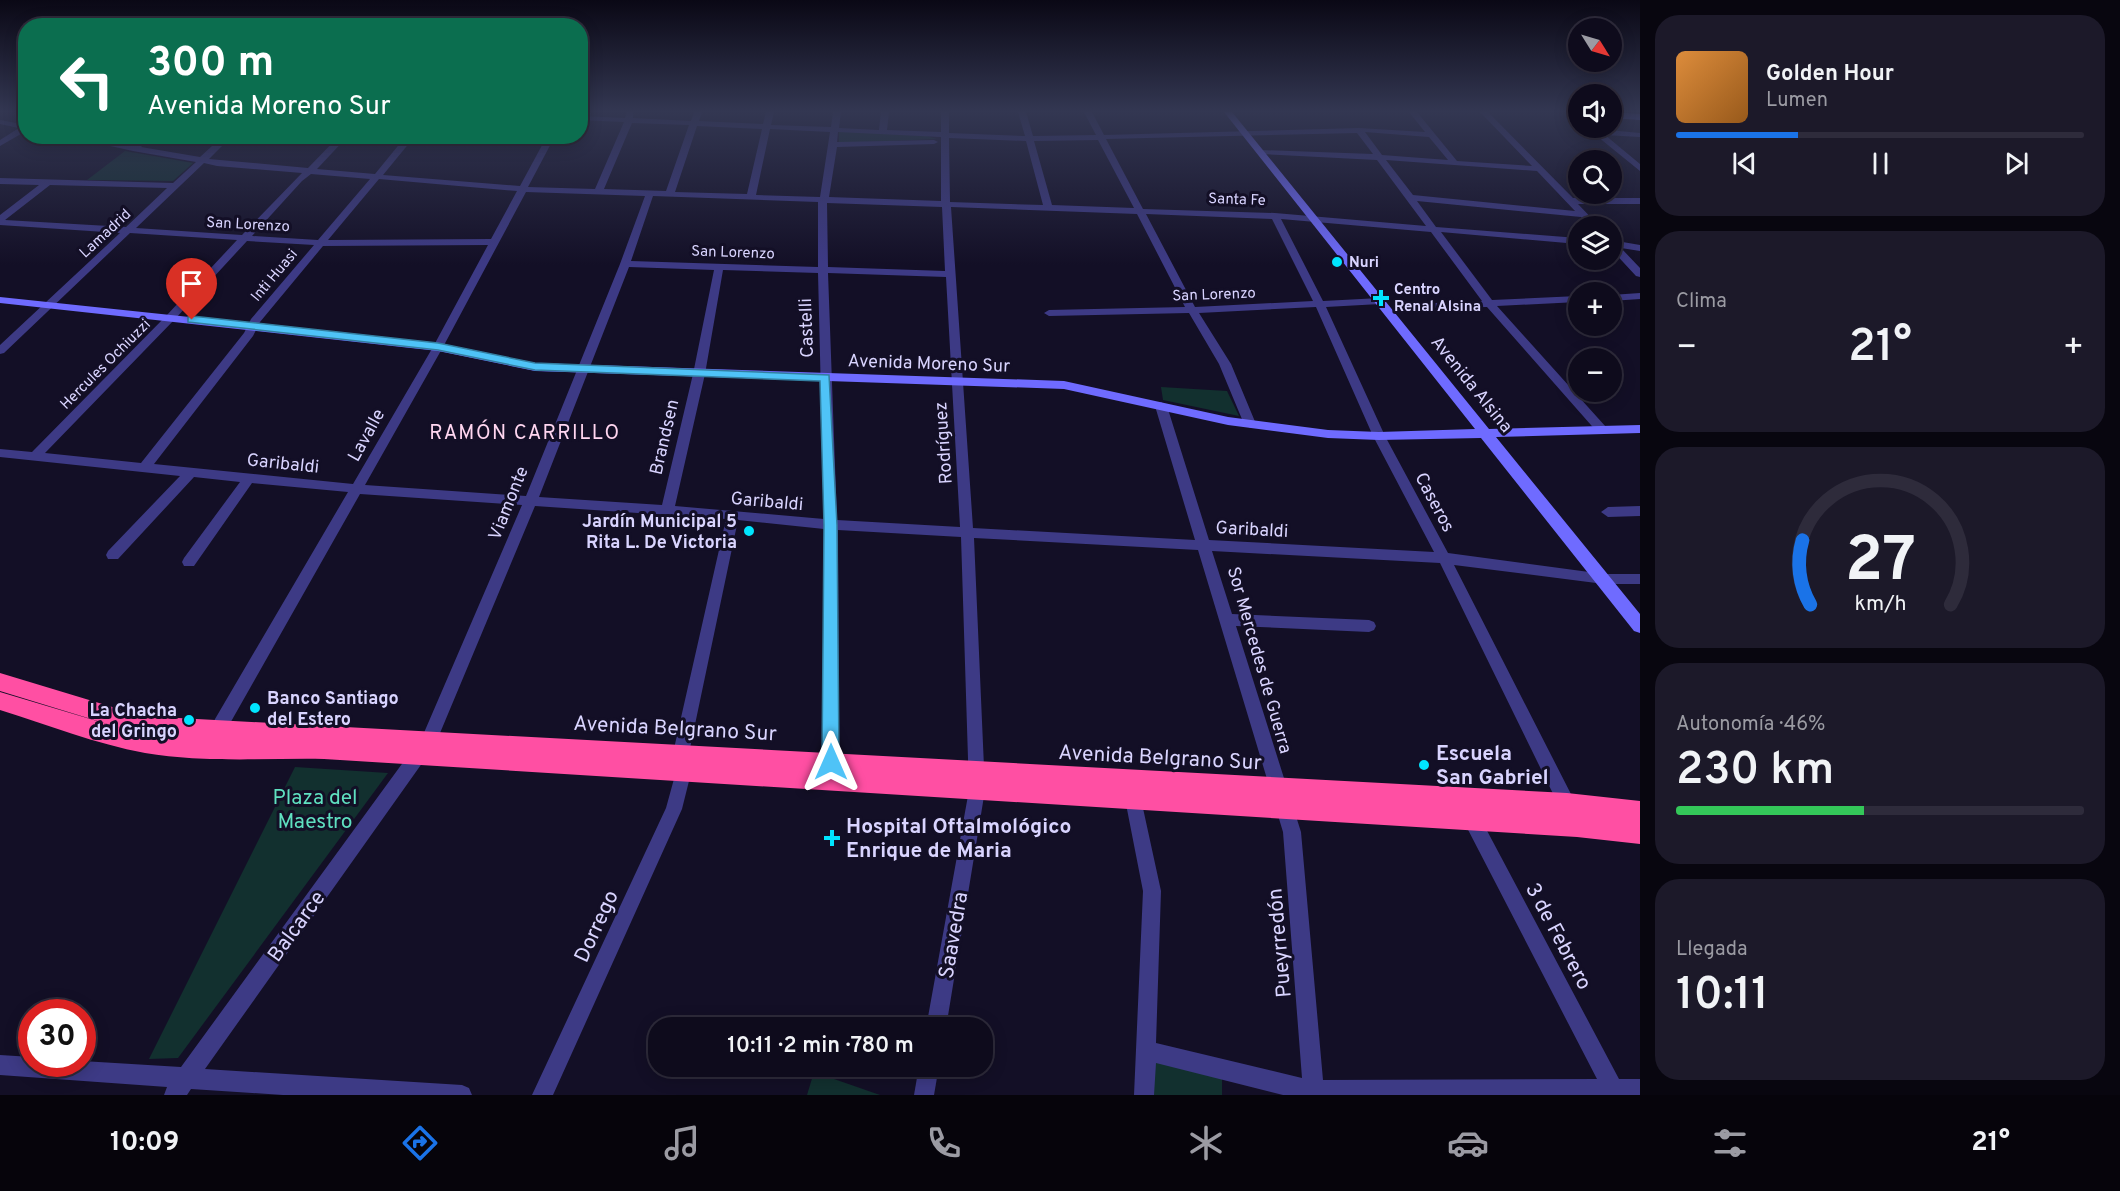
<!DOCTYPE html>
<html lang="es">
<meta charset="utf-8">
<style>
body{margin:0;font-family:Overpass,sans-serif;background:#1c1929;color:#f1f3f6;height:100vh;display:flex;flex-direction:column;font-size:22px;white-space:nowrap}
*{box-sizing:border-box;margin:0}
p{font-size:20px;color:#9b9ba3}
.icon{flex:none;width:33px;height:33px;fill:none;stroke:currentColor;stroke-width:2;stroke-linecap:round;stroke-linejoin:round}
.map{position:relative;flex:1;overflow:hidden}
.panel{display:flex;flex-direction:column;gap:15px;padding:15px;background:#08060f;width:480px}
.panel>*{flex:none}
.banner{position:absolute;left:18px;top:18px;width:570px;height:126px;border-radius:24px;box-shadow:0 3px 15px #0003,0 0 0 2px #2e2b3b;background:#0b6e4f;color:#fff;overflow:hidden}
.needle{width:39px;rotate:127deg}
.controls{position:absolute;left:1568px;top:18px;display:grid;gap:12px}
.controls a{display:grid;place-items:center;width:54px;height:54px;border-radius:50%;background:#0e0b1c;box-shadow:0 3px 15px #0003,0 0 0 2px #2e2b3b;font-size:30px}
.speed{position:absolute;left:18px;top:999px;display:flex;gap:12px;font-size:30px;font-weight:700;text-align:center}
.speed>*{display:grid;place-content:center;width:78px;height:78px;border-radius:50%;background:#0e0b1c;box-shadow:0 3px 15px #0003,0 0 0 2px #2e2b3b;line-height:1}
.speed .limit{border:9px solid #d22;background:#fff;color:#111}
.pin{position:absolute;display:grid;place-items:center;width:51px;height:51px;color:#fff;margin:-62px -26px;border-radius:50% 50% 50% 0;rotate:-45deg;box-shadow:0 0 6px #0007}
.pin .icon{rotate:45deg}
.me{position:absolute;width:66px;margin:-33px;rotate:0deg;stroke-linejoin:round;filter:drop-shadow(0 0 4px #0008)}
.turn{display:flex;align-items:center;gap:21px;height:126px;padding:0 30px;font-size:27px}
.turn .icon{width:78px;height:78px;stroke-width:2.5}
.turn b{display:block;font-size:42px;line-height:51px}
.big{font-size:45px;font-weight:600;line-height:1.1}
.panel .widget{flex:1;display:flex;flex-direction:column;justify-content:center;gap:9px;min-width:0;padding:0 21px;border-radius:24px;background:#1c1929}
.panel .dial{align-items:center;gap:0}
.dial svg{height:156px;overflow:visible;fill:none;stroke:#2e2b3b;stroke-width:7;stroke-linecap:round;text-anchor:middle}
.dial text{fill:#f1f3f6;stroke:none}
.song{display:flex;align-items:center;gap:18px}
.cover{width:72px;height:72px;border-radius:9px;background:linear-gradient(135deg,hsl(30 70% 55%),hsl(30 70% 35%))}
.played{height:6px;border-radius:3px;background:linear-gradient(90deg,#1a73e8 30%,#2e2b3b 30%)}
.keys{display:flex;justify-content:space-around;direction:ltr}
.heat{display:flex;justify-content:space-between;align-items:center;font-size:33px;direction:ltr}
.charge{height:9px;border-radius:4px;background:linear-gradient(90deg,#34c759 46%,#2e2b3b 0)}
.trip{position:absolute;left:648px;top:1017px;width:345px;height:60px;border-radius:24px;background:#0e0b1c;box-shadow:0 3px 15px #0003,0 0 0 2px #2e2b3b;font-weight:600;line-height:60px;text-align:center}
.tabs{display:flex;height:96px;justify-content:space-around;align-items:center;background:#06040b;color:#9b9ba3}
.tabs .icon{width:42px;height:42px}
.tabs .active{color:#1a73e8}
.tabs b{font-size:27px;color:#f1f3f6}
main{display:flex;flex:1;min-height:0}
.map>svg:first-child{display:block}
</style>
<main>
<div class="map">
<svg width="1640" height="1095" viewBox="0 0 1640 1095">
<rect width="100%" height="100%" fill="#130f26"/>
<g fill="#12302f">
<polygon points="839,131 927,136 937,139 839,143"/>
<polygon points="125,151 193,163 173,181 87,180"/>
<polygon points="1161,387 1227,391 1239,416 1163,400"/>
<polygon points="295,767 388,773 178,1058 149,1059"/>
<polygon points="1153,1059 1222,1079 1222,1095 1152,1095"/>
<polygon points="814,1072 880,1095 807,1095"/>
</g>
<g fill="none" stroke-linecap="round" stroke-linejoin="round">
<g fill="#3d3a85" fill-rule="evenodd">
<path d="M627,112H633V118L691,121L694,112H702L699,121L763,124L766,112H774L771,125L831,127L833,112H841L839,128L879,130L881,112H889L887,130L941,132V112H949V133L1025,136L1018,112H1026L1033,136L1096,135L1084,112H1092L1104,135L1359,128L1425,132L1409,112H1417L1457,161L1532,166L1480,112H1488L1573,198H1640V204H1578L1599,226H1590L1581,217L1417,201L1436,227L1578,238V244L1441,232L1492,300L1578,296V302L1497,306L1606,427L1608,430L1602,434L1598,433L1487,307L1431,308L1430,306L1435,303L1482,301L1431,232L1281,219L1323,301L1380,298L1385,301L1380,304L1326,307L1385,436L1448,553L1604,574H1640V584H1604L1454,565L1573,798L1575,804L1573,810L1567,812L1561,810L1440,563L1212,551L1232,614L1369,620L1374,622L1376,626L1374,630L1369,632L1236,626L1301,832L1323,1080L1597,1079L1464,822L1461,816L1464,810L1470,808L1476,810L1619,1079H1640V1095H1283L1156,1063L1154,1095H1134L1143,891L1125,799L1127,793L1133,791L1139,793L1141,799L1161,891L1156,1043L1302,1078L1283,832L1198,550L974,538L985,790L946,1028H926L969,790L961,537L838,530L839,762L837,767L831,769L825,767L823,762L824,529L738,520L689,753L687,758L681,760L675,758L673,753L726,519L535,506L435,745L205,1069L462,1085L469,1088L472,1095H283L191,1089L187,1095H164L167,1087L0,1075V1055L32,1057V1064H82V1061L181,1067L423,735L522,505L360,494L220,741L214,743L208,741L206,736L208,731L348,492L252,483L194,566H184L182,562L184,558L240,482L194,477L118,559H108L106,555L108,551L180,476L0,457V449L32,452L167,315L237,240L130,233L4,353L0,354V345L120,233L0,225V215L39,185L0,184V178L173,183L196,162L133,151L65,136H85L133,145L143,136H152L141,147L200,157L223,136H232L209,159L308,168L339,136H348L317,169L375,174L406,136H415L383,175L520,186L547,136H555L528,187L595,189L624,122L580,120V116L625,118ZM632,123L689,125L666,191L604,189ZM697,126L762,129L747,194L675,192ZM770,129L830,132L820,197L756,195ZM838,132L941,137V201L829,197L837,147L934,144L938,142L934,140L837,142ZM1365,132L1429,137L1448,160L1382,155ZM1357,133L1373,154L1260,150L1256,152L1260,154L1377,160L1426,226L1275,213L1143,209L1106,139ZM949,138L1026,141L1043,205L950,202ZM1098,140L1134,208L1052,205L1034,141ZM1386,160L1537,171L1575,211L1413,195ZM204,163L217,166L302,173L242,235L136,228ZM311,174L370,179L318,240L252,236L302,181ZM379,179L517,191L491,239L328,240ZM50,185L167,188L126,227L5,220ZM526,192L645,196L620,264L526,496L365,485L443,347ZM653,196L818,202V267L631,261ZM827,203L942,207L945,271L828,267ZM951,207L1137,214L1185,307L1049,310L1044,313L1049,316L1189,313L1219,364L1244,424L1250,428L1256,424L1231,364L1199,313L1316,307L1373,436L1434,552L1209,540L1167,406L1161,402L1155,406L1195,540L973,528ZM1146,214L1272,219L1313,301L1195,307ZM247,241L314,245L251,319L244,333L141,463L45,453L175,319ZM488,245L433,347L353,484L154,464L253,336L260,322L323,246ZM629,267L714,270L693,374L662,505L539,497ZM723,270L818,273L824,519L675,506L705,374ZM828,273L946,277L960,527L837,520Z"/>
<polygon points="0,120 26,125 26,131 0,146 0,140 19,128 0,124"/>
<polygon points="1587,128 1640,133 1640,137 1605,135 1640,164 1640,171"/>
<polygon points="1611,240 1640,245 1640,251 1621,248 1640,268 1640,277 1636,276 1611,249"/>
<polygon points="1640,293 1640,299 1611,301 1611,295"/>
<polygon points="1640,506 1640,516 1608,517 1601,512 1608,507"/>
<polygon points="683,765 689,768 691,773 682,809 553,1095 532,1095 666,808 677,768"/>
<polygon points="919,1066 939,1066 934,1095 914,1095"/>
</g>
<g fill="#6f6bff" fill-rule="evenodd">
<polygon points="1224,112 1232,112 1489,429 1640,425 1640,433 1496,437 1640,614 1640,633 1634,631 1481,438 1379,440 1328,438 1228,425 1064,389 535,371 438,351 0,303 0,297 438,343 535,363 1064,381 1228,417 1328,430 1379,432 1475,429"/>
<polygon points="1611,112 1640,114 1640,120 1611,118"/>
</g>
<path fill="#ff4fa3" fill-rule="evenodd" d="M0,673L142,716L1567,793L1640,801V844L1577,837L324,759C265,758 204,763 145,753C96,744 48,725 0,710V692L127,730L0,691Z"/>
</g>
<linearGradient id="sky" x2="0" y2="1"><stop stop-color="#0a0815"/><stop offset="0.42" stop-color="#333752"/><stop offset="1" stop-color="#333752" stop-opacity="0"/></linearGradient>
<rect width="1640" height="265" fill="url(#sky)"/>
<polygon fill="#4fc3f7" stroke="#337fa1" stroke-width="1.5" points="192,316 438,343 535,363 829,375 837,525 839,762 837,768 831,770 825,768 822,762 824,525 820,381 535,370 438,350 188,322 188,317"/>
<g fill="#00e5ff" stroke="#130f26" stroke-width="2">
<circle cx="1337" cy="262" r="6"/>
<path d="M1378 289h6v6h6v6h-6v6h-6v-6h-6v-6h6z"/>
<circle cx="749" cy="531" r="6"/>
<circle cx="255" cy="708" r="6"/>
<circle cx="189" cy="720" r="6"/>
<circle cx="1424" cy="765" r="6"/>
<path d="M829 829h6v6h6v6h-6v6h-6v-6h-6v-6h6z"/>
</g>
<g text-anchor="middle" stroke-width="6" stroke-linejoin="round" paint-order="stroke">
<g font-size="15" fill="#d9d4ff" stroke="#130f26">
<text transform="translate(1237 199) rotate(2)" y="5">Santa Fe</text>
<text transform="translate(248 224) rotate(3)" y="5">San Lorenzo</text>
<text transform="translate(105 233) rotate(-43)" y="5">Lamadrid</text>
<text transform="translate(733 252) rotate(2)" y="5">San Lorenzo</text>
<text transform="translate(274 275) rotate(-50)" y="5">Inti Huasi</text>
<text transform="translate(1214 294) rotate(-2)" y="5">San Lorenzo</text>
<text transform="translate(105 364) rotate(-45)" y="5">Hercules Ochiuzzi</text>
</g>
<g font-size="15" font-weight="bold" fill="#d9d4ff" stroke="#130f26" text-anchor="start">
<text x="1349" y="267">Nuri</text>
<text x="1394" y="294">Centro<tspan x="1394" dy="17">Renal Alsina</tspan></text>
</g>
<g font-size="18" fill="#d9d4ff" stroke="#130f26">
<text transform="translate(806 328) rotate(-92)" y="6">Castelli</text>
<text transform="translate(929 363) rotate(2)" y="6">Avenida Moreno Sur</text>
<text transform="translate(1472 384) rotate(51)" y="6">Avenida Alsina</text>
<text transform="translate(366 435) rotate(-61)" y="6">Lavalle</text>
<text transform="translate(664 437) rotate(-77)" y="6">Brandsen</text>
<text transform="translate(943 443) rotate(-94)" y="6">Rodríguez</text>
<text transform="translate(283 463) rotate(6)" y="6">Garibaldi</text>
<text transform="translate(767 501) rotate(5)" y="6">Garibaldi</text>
<text transform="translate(1435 502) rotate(62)" y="6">Caseros</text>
<text transform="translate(508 503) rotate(-68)" y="6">Viamonte</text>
<text transform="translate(1252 529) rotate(3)" y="6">Garibaldi</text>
<text transform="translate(1260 660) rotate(74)" y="6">Sor Mercedes de Guerra</text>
</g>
<g font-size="18" font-weight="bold" fill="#d9d4ff" stroke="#130f26" text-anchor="end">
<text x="737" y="527">Jardín Municipal 5<tspan x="737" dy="21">Rita L. De Victoria</tspan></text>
<text x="267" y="704" text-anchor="start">Banco Santiago<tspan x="267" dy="21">del Estero</tspan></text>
<text x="177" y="716">La Chacha<tspan x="177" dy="21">del Gringo</tspan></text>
</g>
<g font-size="20" letter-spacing="1.5" fill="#ffd6f0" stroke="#130f26">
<text x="525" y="439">RAMÓN CARRILLO</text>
</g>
<g font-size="21" fill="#d9d4ff" stroke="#130f26">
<text transform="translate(675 728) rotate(3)" y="7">Avenida Belgrano Sur</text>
<text transform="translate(1160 757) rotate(3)" y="7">Avenida Belgrano Sur</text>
<text transform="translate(296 926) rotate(-54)" y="7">Balcarce</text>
<text transform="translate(596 926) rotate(-65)" y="7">Dorrego</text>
<text transform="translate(953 935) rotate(-80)" y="7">Saavedra</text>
<text transform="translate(1559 936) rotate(62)" y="7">3 de Febrero</text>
<text transform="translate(1279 943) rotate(-95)" y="7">Pueyrredón</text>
</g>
<g font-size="21" font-weight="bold" fill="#d9d4ff" stroke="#130f26" text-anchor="start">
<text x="1436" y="760">Escuela<tspan x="1436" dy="24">San Gabriel</tspan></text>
<text x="846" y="833">Hospital Oftalmológico<tspan x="846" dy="24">Enrique de Maria</tspan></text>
</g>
<g font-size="21" fill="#5fe0c0" stroke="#130f26">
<text x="315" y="804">Plaza del<tspan x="315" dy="24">Maestro</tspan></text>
</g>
</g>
</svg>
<div class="controls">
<a><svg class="needle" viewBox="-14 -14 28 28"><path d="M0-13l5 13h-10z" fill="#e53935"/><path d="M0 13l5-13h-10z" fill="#9b9ba3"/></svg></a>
<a><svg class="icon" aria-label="sound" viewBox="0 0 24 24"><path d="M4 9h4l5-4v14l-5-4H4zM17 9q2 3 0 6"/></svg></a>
<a><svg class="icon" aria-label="search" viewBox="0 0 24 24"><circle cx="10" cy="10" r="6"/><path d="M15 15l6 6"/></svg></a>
<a><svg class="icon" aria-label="layers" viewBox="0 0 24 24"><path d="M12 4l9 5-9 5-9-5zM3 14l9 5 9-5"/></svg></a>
<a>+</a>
<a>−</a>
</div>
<div class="speed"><div class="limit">30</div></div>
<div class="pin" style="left:192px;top:320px;background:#d93025"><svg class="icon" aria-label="arrive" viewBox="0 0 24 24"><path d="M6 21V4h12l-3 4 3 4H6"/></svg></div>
<svg class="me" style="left:831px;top:762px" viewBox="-20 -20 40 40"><path d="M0-17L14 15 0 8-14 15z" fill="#4fc3f7" stroke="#fff" stroke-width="4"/></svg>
<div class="trip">10:11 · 2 min · 780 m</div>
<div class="banner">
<div class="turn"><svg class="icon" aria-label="left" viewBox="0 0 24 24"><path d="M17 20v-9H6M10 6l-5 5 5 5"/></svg><div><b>300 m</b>Avenida Moreno Sur</div></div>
</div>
</div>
<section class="panel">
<div class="widget">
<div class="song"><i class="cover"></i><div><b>Golden Hour</b><p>Lumen</p></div></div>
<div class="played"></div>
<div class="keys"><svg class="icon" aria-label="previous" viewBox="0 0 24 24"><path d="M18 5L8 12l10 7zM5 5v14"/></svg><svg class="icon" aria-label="pause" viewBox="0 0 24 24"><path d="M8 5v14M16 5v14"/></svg><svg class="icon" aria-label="next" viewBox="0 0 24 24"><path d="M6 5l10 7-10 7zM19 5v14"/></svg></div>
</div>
<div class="widget"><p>Clima</p>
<div class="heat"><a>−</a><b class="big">21°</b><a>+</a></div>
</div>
<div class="widget dial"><svg viewBox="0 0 100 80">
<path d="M14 69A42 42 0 1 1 86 69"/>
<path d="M14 69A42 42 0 0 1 10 36" stroke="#1a73e8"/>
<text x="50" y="56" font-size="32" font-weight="700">27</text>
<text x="50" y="72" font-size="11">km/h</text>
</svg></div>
<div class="widget"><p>Autonomía · 46%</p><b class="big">230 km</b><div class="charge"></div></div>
<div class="widget"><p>Llegada</p><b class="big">10:11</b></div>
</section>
</main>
<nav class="tabs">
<b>10:09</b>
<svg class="icon active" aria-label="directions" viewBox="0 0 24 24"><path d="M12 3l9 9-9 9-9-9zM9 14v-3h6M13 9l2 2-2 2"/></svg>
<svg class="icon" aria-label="music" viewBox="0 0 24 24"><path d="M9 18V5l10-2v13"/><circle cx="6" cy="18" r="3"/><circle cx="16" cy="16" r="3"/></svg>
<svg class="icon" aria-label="phone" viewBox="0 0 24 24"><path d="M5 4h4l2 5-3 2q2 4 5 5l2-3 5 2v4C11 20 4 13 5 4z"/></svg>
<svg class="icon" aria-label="climate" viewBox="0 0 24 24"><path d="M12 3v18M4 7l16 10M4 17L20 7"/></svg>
<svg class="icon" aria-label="car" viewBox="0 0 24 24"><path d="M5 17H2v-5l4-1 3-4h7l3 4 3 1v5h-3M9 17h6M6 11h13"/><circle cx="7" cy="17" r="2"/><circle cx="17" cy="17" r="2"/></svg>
<svg class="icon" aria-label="filters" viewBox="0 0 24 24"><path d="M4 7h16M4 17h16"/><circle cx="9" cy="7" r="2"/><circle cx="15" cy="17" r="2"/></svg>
<b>21°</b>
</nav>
